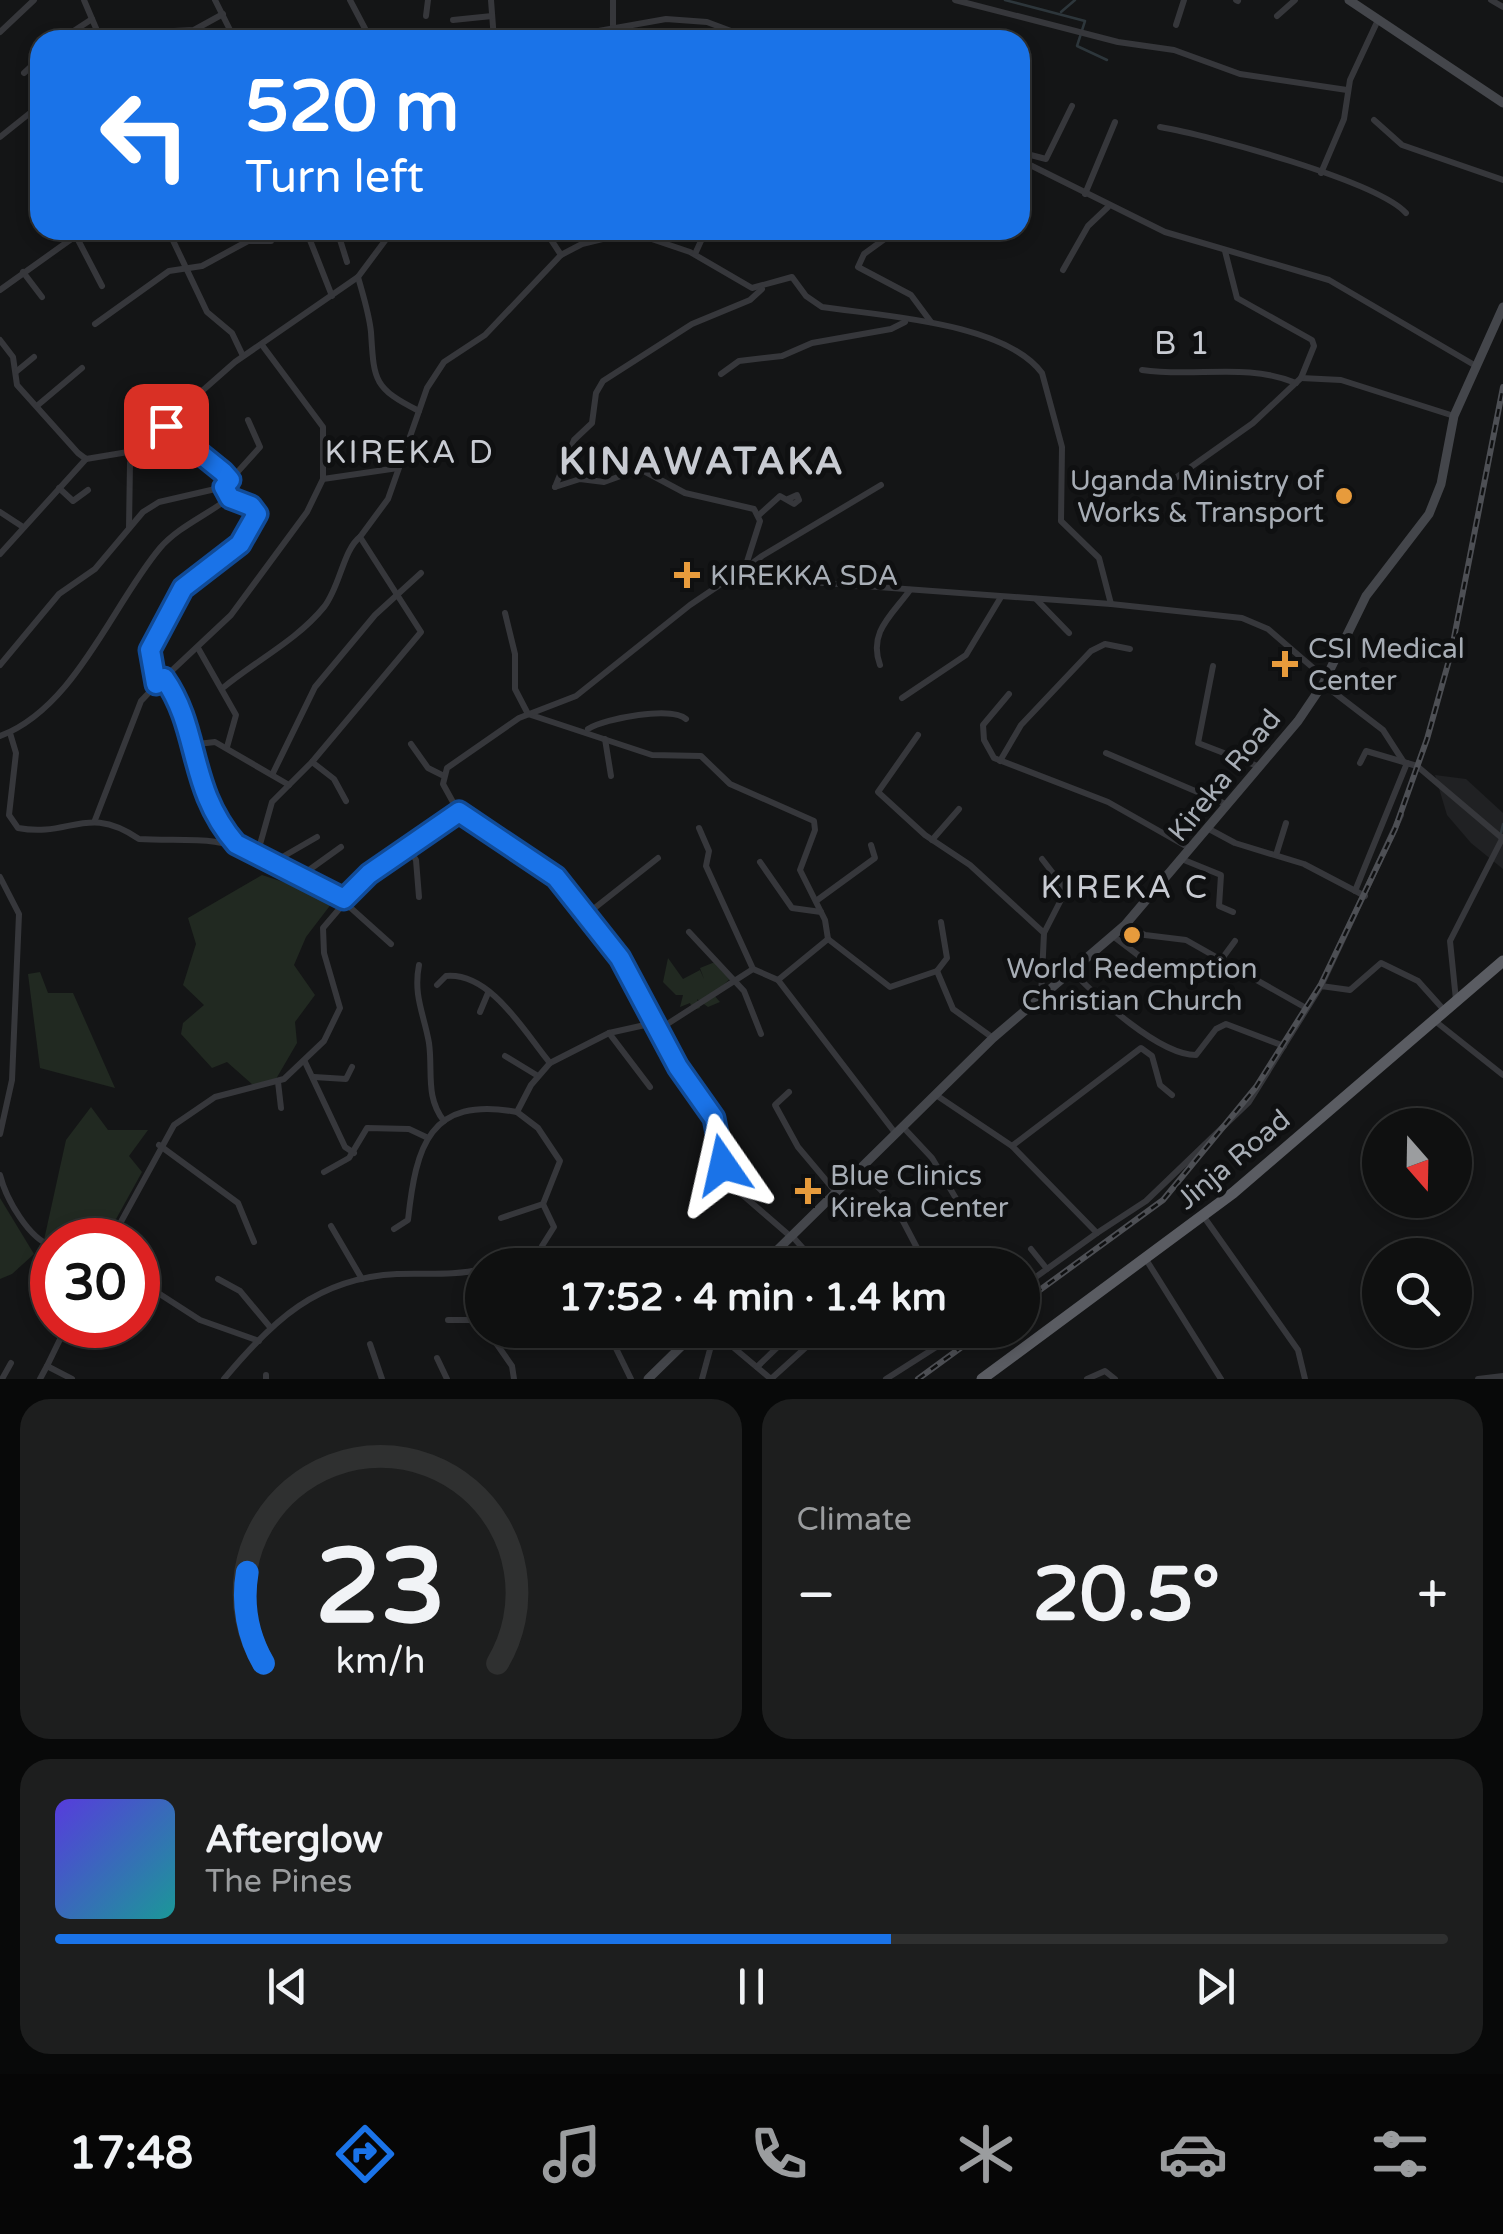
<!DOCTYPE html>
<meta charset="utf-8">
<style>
body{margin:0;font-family:"Varela Round",sans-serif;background:#1d1e1e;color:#f1f3f6;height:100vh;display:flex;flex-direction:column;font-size:38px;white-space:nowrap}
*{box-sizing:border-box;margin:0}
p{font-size:32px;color:#9b9d9f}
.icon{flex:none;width:55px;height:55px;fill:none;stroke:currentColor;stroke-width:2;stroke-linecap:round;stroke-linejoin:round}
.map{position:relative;height:1379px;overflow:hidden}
.side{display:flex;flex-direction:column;gap:20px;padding:20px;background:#080909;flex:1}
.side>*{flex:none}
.guide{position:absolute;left:30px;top:30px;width:1000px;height:210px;border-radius:30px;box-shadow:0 5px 15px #0003,0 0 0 2px #2f3030;background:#1a73e8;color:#fff;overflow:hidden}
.needle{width:65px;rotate:160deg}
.tools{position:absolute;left:1362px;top:1108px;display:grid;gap:20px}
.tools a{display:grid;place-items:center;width:110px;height:110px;border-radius:50%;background:#0f1010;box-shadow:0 5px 15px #0003,0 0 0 2px #2f3030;font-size:50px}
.speed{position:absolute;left:30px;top:1218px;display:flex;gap:20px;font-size:50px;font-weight:700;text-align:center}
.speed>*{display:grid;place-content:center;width:130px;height:130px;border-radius:50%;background:#0f1010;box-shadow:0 5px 15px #0003,0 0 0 2px #2f3030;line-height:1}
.speed .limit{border:15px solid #d22;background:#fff;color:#111}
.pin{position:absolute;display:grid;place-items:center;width:85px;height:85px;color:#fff;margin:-42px;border-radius:20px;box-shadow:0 5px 15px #0006}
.me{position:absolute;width:110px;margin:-55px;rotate:349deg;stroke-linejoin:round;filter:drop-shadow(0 0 8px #0008)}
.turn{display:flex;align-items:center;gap:35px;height:210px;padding:0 50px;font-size:45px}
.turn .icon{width:130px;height:130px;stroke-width:2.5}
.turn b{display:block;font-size:70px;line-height:85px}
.big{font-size:75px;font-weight:800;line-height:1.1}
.side .widget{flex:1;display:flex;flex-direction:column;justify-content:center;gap:15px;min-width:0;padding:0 35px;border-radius:30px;background:#1d1e1e}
.side .dial{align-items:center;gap:0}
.dial svg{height:260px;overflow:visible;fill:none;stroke:#2f3030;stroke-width:7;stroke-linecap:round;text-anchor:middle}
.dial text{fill:#f1f3f6;stroke:none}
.song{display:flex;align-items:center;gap:30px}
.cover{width:120px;height:120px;border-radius:15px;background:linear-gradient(135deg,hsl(250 70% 55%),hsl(180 70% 35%))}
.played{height:10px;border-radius:5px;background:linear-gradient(90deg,#1a73e8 60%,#2f3030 60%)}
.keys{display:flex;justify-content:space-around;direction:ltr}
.heat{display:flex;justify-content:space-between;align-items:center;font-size:55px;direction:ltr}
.side .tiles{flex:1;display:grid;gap:20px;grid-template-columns:1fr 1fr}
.widget:last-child{grid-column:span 2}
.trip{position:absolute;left:465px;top:1248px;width:575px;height:100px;border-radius:50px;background:#0f1010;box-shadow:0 5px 15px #0003,0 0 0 2px #2f3030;font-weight:800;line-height:100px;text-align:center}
.tab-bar{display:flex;height:160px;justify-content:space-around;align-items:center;background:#060606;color:#9b9d9f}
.tab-bar .icon{width:70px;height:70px}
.tab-bar .on{color:#1a73e8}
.tab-bar b{font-size:45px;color:#f1f3f6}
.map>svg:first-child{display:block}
</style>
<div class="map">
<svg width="1503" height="1379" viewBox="0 0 1503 1379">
<rect width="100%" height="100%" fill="#141516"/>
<polygon fill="#202123" points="1435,775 1466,779 1503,813 1503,869 1471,843 1447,815"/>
<g fill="#212921">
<polygon points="262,875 335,899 306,937 294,965 315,995 295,1022 297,1043 276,1079 253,1085 227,1062 212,1068 181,1034 183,1023 204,1005 183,985 196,944 188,918"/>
<polygon points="668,958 683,979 700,970 704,979 700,968 715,962 730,979 713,994 720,1002 708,1007 697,999 700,1008 693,1010 690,1003 680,1007 683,995 676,995 663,982"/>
<polygon points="40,972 48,993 73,993 115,1088 40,1068 28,974"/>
<polygon points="91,1107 108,1130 148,1130 129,1156 142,1172 105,1239 44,1240 66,1140"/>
<polygon points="0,1198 34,1254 12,1274 0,1279"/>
</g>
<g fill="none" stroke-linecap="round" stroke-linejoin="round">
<g stroke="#2d363b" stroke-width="2.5">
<polyline points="1005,0 1085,21 1077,46 1107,60"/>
<polyline points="1061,12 1075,0"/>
<polyline points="1501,833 1503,824"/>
</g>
<g stroke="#36373b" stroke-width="6">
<polyline points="84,0 101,40"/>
<polyline points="215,0 235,40"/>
<polyline points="350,0 371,40"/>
<polyline points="491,0 494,40"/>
<polyline points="955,0 1118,42 1174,50 1240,74 1347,90"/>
<polyline points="1236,0 1238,1"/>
<polyline points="1491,0 1503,7"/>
<polyline points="426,16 428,0"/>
<polyline points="1277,16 1295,0"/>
<polyline points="453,20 492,16"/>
<polyline points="1176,25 1184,0"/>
<polyline points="613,27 613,0"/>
<polyline points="174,31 194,30 223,14"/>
<polyline points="0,32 34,0"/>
<polyline points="60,40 92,19"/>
<polyline points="548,40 666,19 707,22 739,34"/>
<polyline points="24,73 40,58"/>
<polyline points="1374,120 1402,145 1503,180"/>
<path d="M1160,127C1208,135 1377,181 1406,213"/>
<polyline points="0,137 40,105"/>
<polyline points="1020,160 1165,232 1329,280 1476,366"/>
<polyline points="1020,161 1023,153 1046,159 1072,106"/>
<polyline points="1321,173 1344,119 1350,80 1378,20"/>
<polyline points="1085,194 1115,122"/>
<polyline points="168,230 207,312 232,333 243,356"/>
<polyline points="306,230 332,296"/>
<polyline points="337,230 347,262"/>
<polyline points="520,230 546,232 561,255"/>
<path d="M625,230L690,252L752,288L792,277L806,296L822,307C881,316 1004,322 1042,373L1062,447L1061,521L1099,558L1111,604"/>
<polyline points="897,230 864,254 858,267 911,295 931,322"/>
<polyline points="76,236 102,286"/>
<polyline points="695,254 706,230"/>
<polyline points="1063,270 1088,226 1108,207"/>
<polyline points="23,272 42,297"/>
<path d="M358,277C363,295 369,313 371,332C374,380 373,388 419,411L388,499L360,537L421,632L312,762L272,802L257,855L333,892L391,944"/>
<polyline points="0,290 84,230"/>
<polyline points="95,324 169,271 202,266 248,241 271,241"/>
<polyline points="0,340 13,357 17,385 78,453 86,459 134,451"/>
<path d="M1142,370C1195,378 1245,362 1296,383"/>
<polyline points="17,371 34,357"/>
<polyline points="721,374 739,361 782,356 812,343 891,329 905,322"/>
<polyline points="1301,378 1341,380 1454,416"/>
<polyline points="38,405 82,368"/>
<polyline points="419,411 427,388 444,362 485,335 561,255 582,244 627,233"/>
<polyline points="166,426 230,480"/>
<polyline points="323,479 398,468"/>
<polyline points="1144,479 1174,479 1253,423 1301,378 1314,346 1312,340 1237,298 1225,251"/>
<polyline points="555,487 574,440 592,423 596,393 603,381 692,324 750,300 762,289"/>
<polyline points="555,487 580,479 604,482 640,469 685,493 754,509 760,521 745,568"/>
<polyline points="59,488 73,501 88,490"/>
<polyline points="0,512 23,527"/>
<polyline points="759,515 780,496 794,504 799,500 797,495 788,499"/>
<polyline points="129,528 130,463 134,451 235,362 358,277 393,230"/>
<polyline points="0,554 86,459"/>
<polyline points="733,578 762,556 881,485"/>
<polyline points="1036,599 1069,633"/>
<polyline points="505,613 515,654 515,689 528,714 652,755 701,756 730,784 814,821 815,830 800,870 825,920 828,939"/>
<polyline points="198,648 236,715 227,747"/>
<polyline points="0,665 59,594 95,569 143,512 159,502 224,487 260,447 248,420"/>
<path d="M880,665C868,632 892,615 910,590"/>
<polyline points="1213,666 1198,743 1260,767"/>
<polyline points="156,684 150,650 183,588 235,549 256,518 255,509 229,498 224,487"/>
<polyline points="1323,684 1383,730 1403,761"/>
<path d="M224,687C257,660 297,640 324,607C340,587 343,550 360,537"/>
<polyline points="1009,694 983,725 984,740 994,758 1108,802 1191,849"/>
<polyline points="902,698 966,655 1001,597"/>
<path d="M588,729C606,718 672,706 686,719"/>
<path d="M10,733L16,753L9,815L18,828C70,838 87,803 139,839C179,842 219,834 256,855"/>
<polyline points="918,735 878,792 925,835 970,865 1044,933 1041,996"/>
<path d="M0,736C75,708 112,605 160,548C178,527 207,515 229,498"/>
<polyline points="605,739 611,776"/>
<polyline points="411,744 428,768 442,775"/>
<polyline points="189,745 215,742 289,785"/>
<polyline points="1106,753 1228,805"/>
<polyline points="1000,761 1021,725 1091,651 1105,644 1130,649"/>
<polyline points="312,762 334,779 346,801"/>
<polyline points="1360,763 1366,751 1417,766 1503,839"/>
<polyline points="273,773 315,687 375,615 421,573"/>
<polyline points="95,820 141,701 159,682"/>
<polyline points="699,828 709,851 706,866 753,969"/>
<polyline points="1209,829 1235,843 1304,864 1365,896"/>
<polyline points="932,840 959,809"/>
<path d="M236,844C187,786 201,731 164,678L231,615L307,512L323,479V427L262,345"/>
<polyline points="407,846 416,860 419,897"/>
<polyline points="1276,855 1286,823"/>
<polyline points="1042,859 1066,890 1044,933"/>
<polyline points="1184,860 1221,875 1219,906 1233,912"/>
<polyline points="760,862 792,908 821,912"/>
<polyline points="272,863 317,837"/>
<polyline points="0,877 19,914 12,1080 0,1134"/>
<polyline points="309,877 309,870 341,847"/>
<polyline points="1355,891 1407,763"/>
<polyline points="816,901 875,858 871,845"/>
<polyline points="587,914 658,858"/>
<polyline points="1125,925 1145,935 1186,940 1306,1008"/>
<polyline points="689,932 744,991 761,1034"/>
<polyline points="1113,936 1138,955"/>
<polyline points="1221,960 1235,941"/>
<path d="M419,965C413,996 424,1014 429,1043C433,1071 425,1097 444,1121"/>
<polyline points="937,971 947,958 941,922"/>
<path d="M1073,972C1098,998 1159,1055 1196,1055L1216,1029L1226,1024L1284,1046"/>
<path d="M437,985L446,976C491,972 525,1033 550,1063L609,1033L654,1023"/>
<polyline points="1321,986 1401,815"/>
<polyline points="1456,1000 1450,941 1503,837"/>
<polyline points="480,1012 488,993"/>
<polyline points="1435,1021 1503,1075"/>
<polyline points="658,1030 753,969 778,980"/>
<polyline points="609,1033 650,1087"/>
<polyline points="505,1056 538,1076"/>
<polyline points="305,1062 345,1147 354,1153"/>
<polyline points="314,1077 346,1079 352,1067"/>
<polyline points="278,1082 281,1108"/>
<polyline points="789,1092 775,1105 798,1147 835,1191"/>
<polyline points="936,1095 1012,1146 1097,1233 1022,1287"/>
<polyline points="517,1112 538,1128 560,1161 543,1204"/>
<polyline points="903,1127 932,1158 964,1212"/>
<polyline points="896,1134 778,980 828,939 890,987 937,971 953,1009 993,1038"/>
<polyline points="159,1145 238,1203 254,1242"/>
<polyline points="1012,1146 1141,1048 1152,1056 1160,1085 1172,1095"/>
<polyline points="860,1168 894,1204 926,1265"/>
<polyline points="324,1172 349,1158 367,1128 409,1129 426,1137"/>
<path d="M0,1175C6,1199 29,1239 52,1246"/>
<polyline points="1204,1217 1298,1350 1305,1379"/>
<polyline points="501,1218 543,1204 554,1227 542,1246 545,1258"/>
<polyline points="331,1226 362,1279"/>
<path d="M394,1229L408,1220C416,1146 429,1096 517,1112L531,1085L550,1063"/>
<polyline points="1097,1233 1146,1201 1249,1102 1321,986 1350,990 1381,963 1418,981 1444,1010"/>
<polyline points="790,1236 730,1184 712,1114 678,1067 629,970 587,914 545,867 459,813 443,784 447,768 519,718 576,696 690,605 724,582 743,577 1111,604 1242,618 1268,629 1326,679"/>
<polyline points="792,1236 818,1265"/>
<polyline points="111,1240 174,1125 215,1097 284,1079 324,1041 340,1008 324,953 323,928 369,874 459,813"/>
<polyline points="1031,1249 1047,1269"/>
<polyline points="1147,1261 1221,1379"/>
<polyline points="496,1265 539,1257 559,1265"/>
<polyline points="614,1265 622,1265"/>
<polyline points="218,1279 240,1291 270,1327"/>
<polyline points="138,1280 200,1320 259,1341"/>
<polyline points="448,1320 478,1320 482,1324"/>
<polyline points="67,1325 47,1366 72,1379"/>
<polyline points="487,1330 512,1366 514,1379"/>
<polyline points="607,1330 631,1379"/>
<polyline points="715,1332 771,1379"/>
<polyline points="370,1344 382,1379"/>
<polyline points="437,1358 447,1379"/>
<polyline points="757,1367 790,1335"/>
<polyline points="266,1375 266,1379"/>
<polyline points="2,1379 11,1363"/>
<polyline points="40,1379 47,1366"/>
<path d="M224,1379C272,1321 317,1278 397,1274C426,1273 455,1276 482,1269"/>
<polyline points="702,1379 715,1331"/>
<polyline points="771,1379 825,1330"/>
<polyline points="886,1379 963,1330"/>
<polyline points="1087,1379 1105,1371 1115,1379"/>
<polyline points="1478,1379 1503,1376"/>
</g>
<g stroke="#44464b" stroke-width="9">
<polyline points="1349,0 1503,103"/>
<polyline points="762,1265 993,1038 1125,925 1298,721 1323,684 1366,596 1429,514 1441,484 1454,416 1503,307"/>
<polyline points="648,1379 698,1330"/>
</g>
<polyline stroke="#5a5c62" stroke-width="11" points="982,1379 1233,1193 1503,961"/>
<defs>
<g id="rail">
<polyline points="1022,1303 1163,1200 1256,1087 1321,984 1395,829 1427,739 1451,653 1503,387"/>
<polyline points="918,1379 985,1330"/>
</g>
</defs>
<use href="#rail" stroke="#4d4f54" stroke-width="6"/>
<use href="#rail" stroke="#0f1011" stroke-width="2.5" stroke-dasharray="8" stroke-linecap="butt"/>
</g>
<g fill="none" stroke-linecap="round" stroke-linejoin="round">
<defs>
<path id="route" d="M166,426L223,472L230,480L224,487L230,498L251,506L257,514L240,544L183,588L150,650L156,684L164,678C201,731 187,787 236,844L344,899L369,874L459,812L556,877L620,958L678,1067L714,1118L723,1165"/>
</defs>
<use href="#route" stroke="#114b97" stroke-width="25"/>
<use href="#route" stroke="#1a73e8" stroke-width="18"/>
</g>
<g fill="#e79b3c" stroke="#0f1011" stroke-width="4">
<circle cx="1344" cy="496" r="10"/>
<path d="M682 560h10v10h10v10h-10v10h-10v-10h-10v-10h10z"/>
<path d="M1280 649h10v10h10v10h-10v10h-10v-10h-10v-10h10z"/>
<circle cx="1132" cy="935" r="10"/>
<path d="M803 1176h10v10h10v10h-10v10h-10v-10h-10v-10h10z"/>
</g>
<g text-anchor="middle" stroke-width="10" stroke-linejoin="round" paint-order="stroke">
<g font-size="28" fill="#a7adb5" stroke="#0f1011" text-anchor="start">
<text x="1324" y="490" text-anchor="end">Uganda Ministry of<tspan x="1324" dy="32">Works &amp; Transport</tspan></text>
<text x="710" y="585">KIREKKA SDA</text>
<text x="1308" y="658">CSI Medical<tspan x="1308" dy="32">Center</tspan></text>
<text x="1132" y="978" text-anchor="middle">World Redemption<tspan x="1132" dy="32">Christian Church</tspan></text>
<text x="830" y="1185">Blue Clinics<tspan x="830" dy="32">Kireka Center</tspan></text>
</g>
<g font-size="28" fill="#a7adb5" stroke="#0f1011">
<text transform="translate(1224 775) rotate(-51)" y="10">Kireka Road</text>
<text transform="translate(1233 1159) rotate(-40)" y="10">Jinja Road</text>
</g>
<g font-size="32" letter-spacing="2.5" fill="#c8cbd2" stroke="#0f1011">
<text x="1183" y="354">B 1</text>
<text x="410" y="463">KIREKA D</text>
<text x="1125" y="898">KIREKA C</text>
</g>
<g font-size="38" font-weight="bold" letter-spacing="2.5" fill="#c8cbd2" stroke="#0f1011">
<text x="702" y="474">KINAWATAKA</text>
</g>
</g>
</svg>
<div class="tools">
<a><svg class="needle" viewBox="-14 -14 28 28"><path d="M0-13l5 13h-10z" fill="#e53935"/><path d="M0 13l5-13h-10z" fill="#9b9d9f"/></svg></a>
<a><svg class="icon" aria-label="search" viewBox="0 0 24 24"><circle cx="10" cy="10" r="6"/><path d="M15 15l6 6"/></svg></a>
</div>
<div class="speed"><div class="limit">30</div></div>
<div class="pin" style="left:166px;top:426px;background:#d93025"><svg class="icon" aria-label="arrive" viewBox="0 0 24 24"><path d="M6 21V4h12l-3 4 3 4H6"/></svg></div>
<svg class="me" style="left:723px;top:1165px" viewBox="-20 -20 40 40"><path d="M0-17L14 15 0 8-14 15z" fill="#1a73e8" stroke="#fff" stroke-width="4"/></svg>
<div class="trip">17:52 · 4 min · 1.4 km</div>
<div class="guide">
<div class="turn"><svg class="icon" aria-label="left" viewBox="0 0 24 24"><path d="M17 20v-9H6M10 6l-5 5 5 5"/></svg><div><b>520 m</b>Turn left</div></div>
</div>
</div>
<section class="side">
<div class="tiles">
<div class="widget dial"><svg viewBox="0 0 100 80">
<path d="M14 69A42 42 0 1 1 86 69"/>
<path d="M14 69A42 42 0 0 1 9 41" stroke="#1a73e8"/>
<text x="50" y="56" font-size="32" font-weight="700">23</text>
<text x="50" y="72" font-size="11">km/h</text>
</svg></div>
<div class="widget"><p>Climate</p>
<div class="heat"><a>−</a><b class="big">20.5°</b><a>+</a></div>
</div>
<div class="widget">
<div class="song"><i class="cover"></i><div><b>Afterglow</b><p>The Pines</p></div></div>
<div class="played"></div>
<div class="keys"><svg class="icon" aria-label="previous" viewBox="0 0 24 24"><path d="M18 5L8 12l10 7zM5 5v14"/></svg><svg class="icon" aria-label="pause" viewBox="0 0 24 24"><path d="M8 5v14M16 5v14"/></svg><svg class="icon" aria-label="next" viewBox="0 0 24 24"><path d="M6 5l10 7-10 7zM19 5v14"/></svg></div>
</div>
</div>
</section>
<nav class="tab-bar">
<b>17:48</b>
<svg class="icon on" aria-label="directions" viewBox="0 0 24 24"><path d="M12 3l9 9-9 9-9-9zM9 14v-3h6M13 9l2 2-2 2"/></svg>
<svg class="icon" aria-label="music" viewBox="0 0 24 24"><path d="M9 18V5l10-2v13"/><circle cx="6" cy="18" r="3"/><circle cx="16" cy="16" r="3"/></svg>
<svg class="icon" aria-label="phone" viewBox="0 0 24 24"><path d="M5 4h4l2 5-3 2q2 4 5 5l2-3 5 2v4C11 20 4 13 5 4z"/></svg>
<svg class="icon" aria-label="climate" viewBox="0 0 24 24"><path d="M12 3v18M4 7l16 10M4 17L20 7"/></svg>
<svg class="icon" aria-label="car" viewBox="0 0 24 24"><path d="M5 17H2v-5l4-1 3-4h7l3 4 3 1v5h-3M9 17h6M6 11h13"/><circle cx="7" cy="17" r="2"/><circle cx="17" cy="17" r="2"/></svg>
<svg class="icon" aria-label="filters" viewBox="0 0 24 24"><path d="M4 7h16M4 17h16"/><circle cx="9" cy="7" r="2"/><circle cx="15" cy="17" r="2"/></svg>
</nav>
